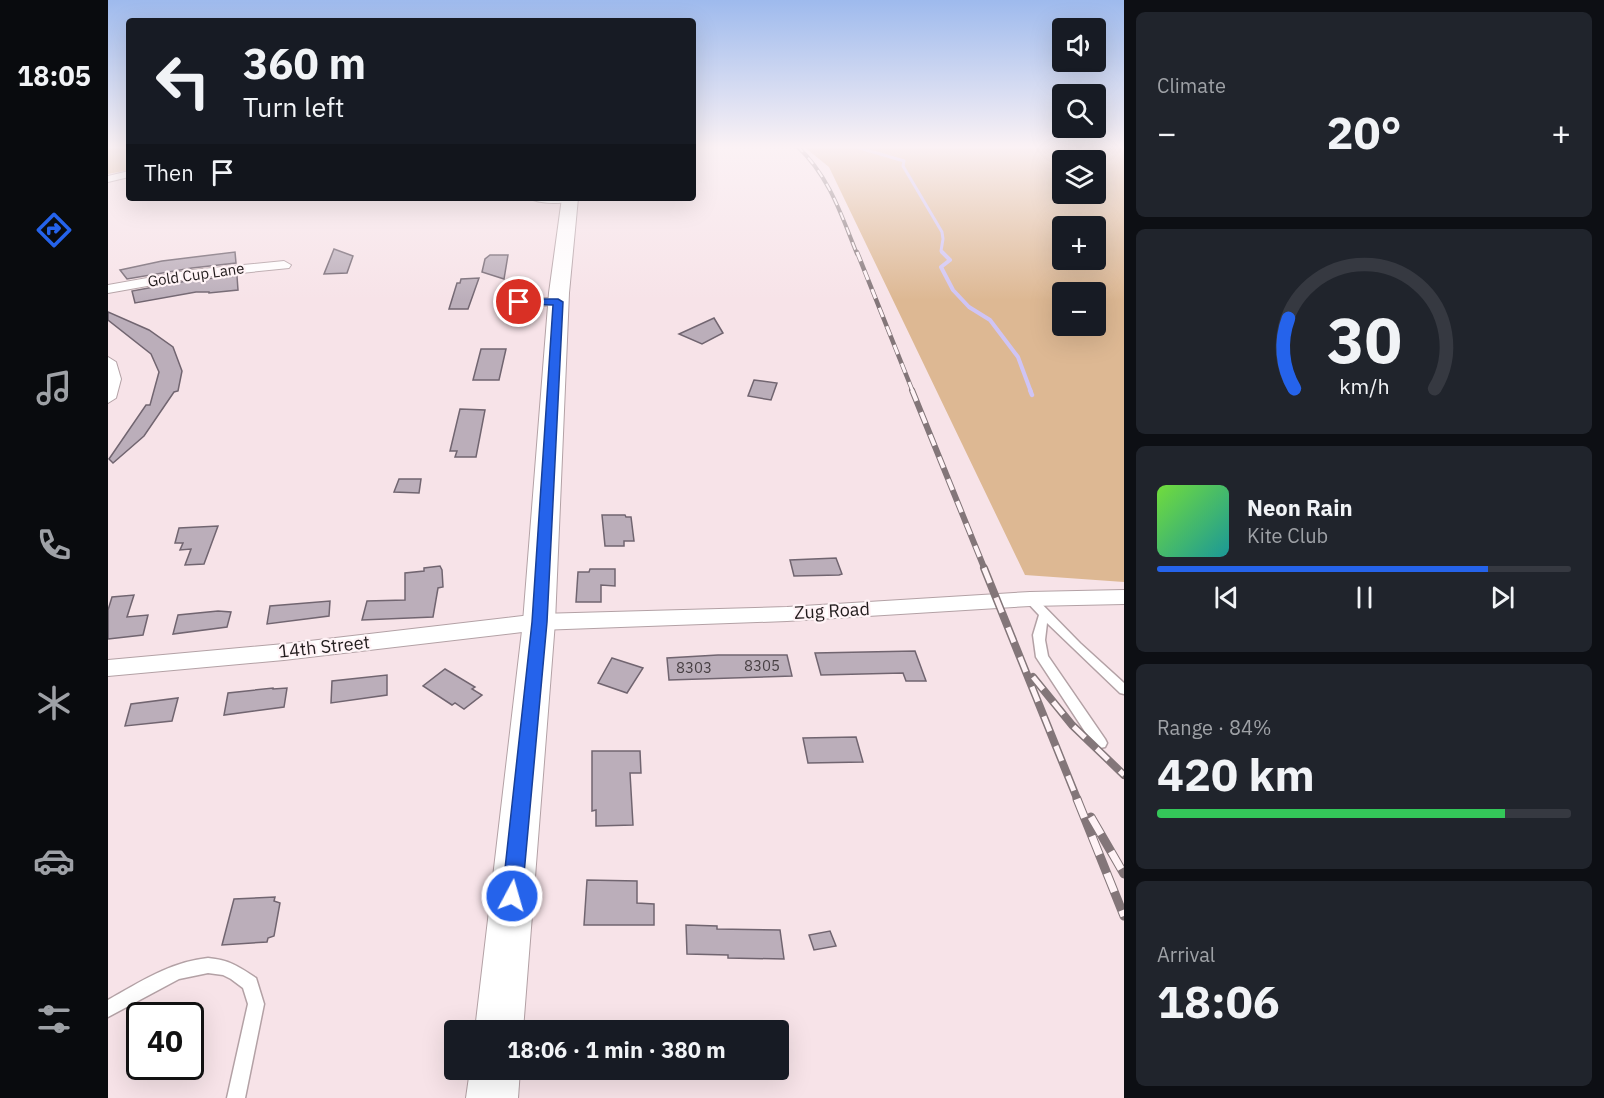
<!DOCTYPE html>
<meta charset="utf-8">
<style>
body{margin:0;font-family:"IBM Plex Sans",sans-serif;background:#20242c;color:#f1f3f6;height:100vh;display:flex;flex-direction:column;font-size:22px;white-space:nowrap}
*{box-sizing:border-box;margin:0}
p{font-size:20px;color:#9ea1a6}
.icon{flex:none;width:33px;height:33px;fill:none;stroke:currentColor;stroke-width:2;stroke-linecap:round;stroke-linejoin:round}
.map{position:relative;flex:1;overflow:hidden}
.sheet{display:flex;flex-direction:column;gap:12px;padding:12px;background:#0d0f14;width:480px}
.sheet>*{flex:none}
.guide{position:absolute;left:18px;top:18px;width:570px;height:183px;border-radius:6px;box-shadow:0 6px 24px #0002;background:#171b24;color:#f1f3f6;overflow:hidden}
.tools{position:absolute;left:944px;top:18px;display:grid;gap:12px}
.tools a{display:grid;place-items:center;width:54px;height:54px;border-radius:6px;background:#171b24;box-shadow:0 6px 24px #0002;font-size:30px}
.speed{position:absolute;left:18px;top:1002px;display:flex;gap:12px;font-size:30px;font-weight:700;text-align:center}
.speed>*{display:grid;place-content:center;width:78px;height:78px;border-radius:50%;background:#171b24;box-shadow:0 6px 24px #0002;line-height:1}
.speed .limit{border:3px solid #111;border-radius:9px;background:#fff;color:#111}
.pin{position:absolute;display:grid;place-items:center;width:51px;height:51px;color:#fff;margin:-26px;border:3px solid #fff;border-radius:50%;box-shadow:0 2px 6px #0007}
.me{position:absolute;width:66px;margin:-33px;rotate:6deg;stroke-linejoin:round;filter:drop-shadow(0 0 4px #0008)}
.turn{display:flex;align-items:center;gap:21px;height:126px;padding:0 18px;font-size:27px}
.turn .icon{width:78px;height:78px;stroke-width:2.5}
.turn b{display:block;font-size:42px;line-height:51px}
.then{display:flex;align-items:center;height:57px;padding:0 18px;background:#0003;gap:12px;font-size:22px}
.big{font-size:45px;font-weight:800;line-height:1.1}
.sheet .tile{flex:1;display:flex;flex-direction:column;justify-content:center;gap:9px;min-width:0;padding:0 21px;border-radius:9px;background:#20242c}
.sheet .dial{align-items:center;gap:0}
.dial svg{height:156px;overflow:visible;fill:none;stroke:#363941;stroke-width:7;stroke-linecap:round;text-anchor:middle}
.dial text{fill:#f1f3f6;stroke:none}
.song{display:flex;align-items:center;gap:18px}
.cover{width:72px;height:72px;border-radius:9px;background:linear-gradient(135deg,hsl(100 70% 55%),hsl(180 70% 35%))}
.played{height:6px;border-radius:3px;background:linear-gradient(90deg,#2563eb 80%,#363941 80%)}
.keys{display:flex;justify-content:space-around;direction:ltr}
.heat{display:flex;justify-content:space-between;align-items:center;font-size:33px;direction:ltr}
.charge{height:9px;border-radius:4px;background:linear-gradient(90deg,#34c759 84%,#363941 0)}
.trip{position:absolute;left:336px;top:1020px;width:345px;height:60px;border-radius:6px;background:#171b24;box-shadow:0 6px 24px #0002;font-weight:800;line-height:60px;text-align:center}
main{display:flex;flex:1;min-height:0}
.dock{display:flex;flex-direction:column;width:108px;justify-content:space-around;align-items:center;background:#090b0e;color:#9ea1a6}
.dock .icon{width:42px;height:42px}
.dock .on{color:#2563eb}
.dock b{font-size:27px;color:#f1f3f6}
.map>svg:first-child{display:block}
</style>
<main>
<nav class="dock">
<b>18:05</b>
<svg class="icon on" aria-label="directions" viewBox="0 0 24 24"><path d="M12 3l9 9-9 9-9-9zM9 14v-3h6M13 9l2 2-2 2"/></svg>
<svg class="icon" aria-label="music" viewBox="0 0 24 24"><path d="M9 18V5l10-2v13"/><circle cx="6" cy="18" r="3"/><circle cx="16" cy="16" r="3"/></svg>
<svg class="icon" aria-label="phone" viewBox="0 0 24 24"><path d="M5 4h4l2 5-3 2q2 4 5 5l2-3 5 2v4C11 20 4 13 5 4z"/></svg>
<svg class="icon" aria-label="climate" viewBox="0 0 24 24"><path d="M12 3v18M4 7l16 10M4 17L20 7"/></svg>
<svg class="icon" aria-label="car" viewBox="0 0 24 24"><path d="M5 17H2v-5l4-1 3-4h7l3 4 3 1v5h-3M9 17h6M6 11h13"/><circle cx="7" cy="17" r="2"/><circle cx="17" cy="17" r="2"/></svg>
<svg class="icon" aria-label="filters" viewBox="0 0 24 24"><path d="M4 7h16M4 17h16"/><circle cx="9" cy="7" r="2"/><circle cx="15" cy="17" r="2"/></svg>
</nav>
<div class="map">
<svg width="1016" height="1098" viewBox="0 0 1016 1098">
<rect width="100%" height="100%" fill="#f7e3e8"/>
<g fill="#ddb893" fill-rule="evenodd">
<polygon points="0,146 21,146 21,170 0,174"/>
<path d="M695,146H1016V582L917,575L721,167ZM954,160H987V194H954ZM954,226H987V260H954ZM954,292H987V326H954Z"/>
</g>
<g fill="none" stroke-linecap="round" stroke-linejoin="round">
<polyline stroke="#cfc4f5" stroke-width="3" points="745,146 796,161 795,166 834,232 835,239 833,251 836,254"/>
<polyline stroke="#cfc4f5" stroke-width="4" points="834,252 842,260 833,267 845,290 861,307 882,320 910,357 923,392"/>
<polyline stroke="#cfc4f5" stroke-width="4.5" points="922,390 924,395"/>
</g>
<g fill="#bbaeba" stroke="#716570" stroke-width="1.5">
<polygon points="226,249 245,256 239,273 216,274"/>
<polygon points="127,252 128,263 84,268 19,279 12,270 54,261"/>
<polygon points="382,255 400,255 396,279 374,272 377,259"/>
<polygon points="129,276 130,290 101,293 101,292 88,292 27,303 24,291 84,280"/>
<polygon points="371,278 360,309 341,309 349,283 352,283 353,279"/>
<polygon points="0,312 41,330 65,347 74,371 70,391 66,392 36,436 5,463 1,459 38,405 42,405 51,372 43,354 0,320"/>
<polygon points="606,318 615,333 594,344 571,334"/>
<polygon points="373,349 398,349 391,380 365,380"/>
<polygon points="646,380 669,383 663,400 640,396"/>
<polygon points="352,409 377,410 368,457 347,457 349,451 342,451"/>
<polygon points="291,479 313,479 311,493 286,492"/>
<polygon points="494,515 517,515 518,517 523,517 526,541 516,541 516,546 497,546"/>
<polygon points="110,526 96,564 77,565 83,549 72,550 75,543 67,543 71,528"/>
<polygon points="728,558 734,574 731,575 686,576 682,560"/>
<polygon points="332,566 334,570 335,587 330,588 325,617 254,620 259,601 297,600 297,573 316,571 316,568"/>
<polygon points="482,569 507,569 507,586 493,585 493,602 468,602 470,572 481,572"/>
<polygon points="26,595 19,617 40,615 35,635 0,639 0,610 4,597"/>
<polygon points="222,601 221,616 159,624 162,606"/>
<polygon points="110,611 123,612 119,627 65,634 70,615"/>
<polygon points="807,651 818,681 798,681 795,673 713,675 707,653"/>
<polygon points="610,655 679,655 684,676 561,680 559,658"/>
<polygon points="504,658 535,668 519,693 490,683"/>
<polygon points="337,669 367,687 364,689 374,695 356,709 347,703 344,705 315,686"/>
<polygon points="279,675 279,695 223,703 224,681"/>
<polygon points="165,688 165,689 179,688 176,707 116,715 120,693"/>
<polygon points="70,698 64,721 17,726 23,704"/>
<polygon points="748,737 755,762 700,763 695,738"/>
<polygon points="484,751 532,751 533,773 522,773 525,825 488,826 488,810 484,811"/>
<polygon points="479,880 529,881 529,903 546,904 546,925 476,925"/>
<polygon points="167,897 166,901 172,903 166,936 160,938 159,942 114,945 126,899"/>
<polygon points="578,925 609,926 609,929 672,930 676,959 620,958 620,955 579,954"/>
<polygon points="722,931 728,946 706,950 701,935"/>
</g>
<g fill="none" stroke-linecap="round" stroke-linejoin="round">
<defs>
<g id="lane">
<polygon points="922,595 926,596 972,643 1016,683 1016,694 1012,693 939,623 937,640 940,656 997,739 999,743 997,747 992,748 987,747 928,657 925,635 931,615 916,599"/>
<path d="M100,958C121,960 130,966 148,978L156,1004L137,1098H119L140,1004L135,988L123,979L115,975L100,973L71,979L0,1017V1000C32,982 62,962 100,958Z"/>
</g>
<g id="street">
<polygon points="21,171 21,177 0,182 0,176"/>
<path d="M421,198H467L468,199C459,205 430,204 421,198Z"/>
<polygon points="176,261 183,265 181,268 84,278 0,293 0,285 84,270"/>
<polygon points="450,298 457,302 455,305 396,307 389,303 396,299"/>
<polygon points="0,357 8,362 13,379 8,398 0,403"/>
<polygon points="1016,590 1016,604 922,606 679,621 431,630 176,660 0,676 0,660 176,644 431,614 679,607 922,592"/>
</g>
<g id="secondary">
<polygon points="454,198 470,198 461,293 447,622 415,1030 367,1030 415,622 441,293"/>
<polygon points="362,1070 412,1070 410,1098 358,1098"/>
</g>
</defs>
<use href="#lane" stroke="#b3a1a5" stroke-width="3"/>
<use href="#street" stroke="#b3a1a5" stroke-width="2"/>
<use href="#secondary" stroke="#b3a1a5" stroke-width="2"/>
<use href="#lane" fill="#fff" fill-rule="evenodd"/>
<use href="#street" fill="#fff" fill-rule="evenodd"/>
<use href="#secondary" fill="#fff" fill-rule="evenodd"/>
<defs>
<path id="rail-far4" d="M689,146C721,176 733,214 749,254"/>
<polyline id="rail-far3" points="749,252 805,392"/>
<polyline id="rail-far2" points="804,390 877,570"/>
<g id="rail-far1">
<polyline points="876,568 970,801"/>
<polyline points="925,677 964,725 1016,775"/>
</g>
<g id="rail">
<polyline points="969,799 1016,916"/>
<polyline points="983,817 1016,874"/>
</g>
</defs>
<use href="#rail-far4" stroke="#837679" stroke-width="4"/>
<use href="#rail-far3" stroke="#837679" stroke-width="4.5"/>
<use href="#rail-far2" stroke="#837679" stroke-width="6"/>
<use href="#rail-far1" stroke="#837679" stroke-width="8"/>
<use href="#rail" stroke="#837679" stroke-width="9"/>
<use href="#rail-far4" stroke="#fff3f6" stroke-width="2" stroke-dasharray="8" stroke-linecap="butt"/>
<use href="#rail-far3" stroke="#fff3f6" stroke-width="3" stroke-dasharray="10" stroke-linecap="butt"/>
<use href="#rail-far2" stroke="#fff3f6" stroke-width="4" stroke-dasharray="12" stroke-linecap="butt"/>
<use href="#rail-far1" stroke="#fff3f6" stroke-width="5" stroke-dasharray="16" stroke-linecap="butt"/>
<use href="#rail" stroke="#fff3f6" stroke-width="7" stroke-dasharray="20" stroke-linecap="butt"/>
</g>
<linearGradient id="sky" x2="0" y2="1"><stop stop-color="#9ebaed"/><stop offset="0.49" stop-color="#fbf2f5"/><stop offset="1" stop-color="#fbf2f5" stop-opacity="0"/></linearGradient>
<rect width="1016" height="300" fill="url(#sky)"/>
<polygon fill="#2563eb" stroke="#184099" stroke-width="1.5" points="450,299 455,302 439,622 414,896 411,902 404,905 397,902 394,896 424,622 445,305 411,304 406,302 411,299"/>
<g text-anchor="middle" stroke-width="4.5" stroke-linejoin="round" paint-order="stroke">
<g font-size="15" fill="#211b1c" stroke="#fff3f6">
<text transform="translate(88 275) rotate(-8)" y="5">Gold Cup Lane</text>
</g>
<g font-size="15" fill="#484044">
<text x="654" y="671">8305</text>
<text x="586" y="673">8303</text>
</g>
<g font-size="18" fill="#211b1c" stroke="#fff3f6">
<text transform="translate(724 611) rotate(-3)" y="6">Zug Road</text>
<text transform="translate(216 647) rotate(-6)" y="6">14th Street</text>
</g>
</g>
</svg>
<div class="tools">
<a><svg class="icon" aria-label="sound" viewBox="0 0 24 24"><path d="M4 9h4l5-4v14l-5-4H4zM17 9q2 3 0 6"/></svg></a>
<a><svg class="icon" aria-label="search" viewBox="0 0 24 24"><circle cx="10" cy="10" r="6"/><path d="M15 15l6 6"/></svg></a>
<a><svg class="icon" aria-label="layers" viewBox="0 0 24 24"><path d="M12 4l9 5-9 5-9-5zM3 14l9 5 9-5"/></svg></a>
<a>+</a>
<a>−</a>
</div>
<div class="speed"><div class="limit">40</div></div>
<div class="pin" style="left:411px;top:302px;background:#d93025"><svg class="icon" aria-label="arrive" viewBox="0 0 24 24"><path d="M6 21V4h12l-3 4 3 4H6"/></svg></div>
<svg class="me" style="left:404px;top:896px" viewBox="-20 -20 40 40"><circle r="17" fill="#2563eb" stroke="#fff" stroke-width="3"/><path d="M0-11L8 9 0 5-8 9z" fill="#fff"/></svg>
<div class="trip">18:06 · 1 min · 380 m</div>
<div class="guide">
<div class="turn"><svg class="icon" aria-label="left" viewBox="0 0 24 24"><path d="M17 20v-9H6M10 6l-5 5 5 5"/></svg><div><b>360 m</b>Turn left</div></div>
<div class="then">Then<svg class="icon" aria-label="arrive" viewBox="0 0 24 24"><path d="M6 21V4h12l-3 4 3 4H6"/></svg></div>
</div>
</div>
<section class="sheet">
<div class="tile"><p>Climate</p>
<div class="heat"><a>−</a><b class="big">20°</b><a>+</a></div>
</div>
<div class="tile dial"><svg viewBox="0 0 100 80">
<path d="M14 69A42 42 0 1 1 86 69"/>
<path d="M14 69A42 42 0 0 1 11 33" stroke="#2563eb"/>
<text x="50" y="56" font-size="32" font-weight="700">30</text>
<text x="50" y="72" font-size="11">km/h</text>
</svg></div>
<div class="tile">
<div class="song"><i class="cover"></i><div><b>Neon Rain</b><p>Kite Club</p></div></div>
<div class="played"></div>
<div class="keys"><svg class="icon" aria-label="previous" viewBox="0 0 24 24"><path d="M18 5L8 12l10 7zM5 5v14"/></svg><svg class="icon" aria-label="pause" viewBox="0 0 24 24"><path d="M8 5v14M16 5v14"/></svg><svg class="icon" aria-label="next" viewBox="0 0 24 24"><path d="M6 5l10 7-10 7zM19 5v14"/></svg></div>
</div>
<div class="tile"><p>Range · 84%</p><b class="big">420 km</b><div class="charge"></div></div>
<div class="tile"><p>Arrival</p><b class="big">18:06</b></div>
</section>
</main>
